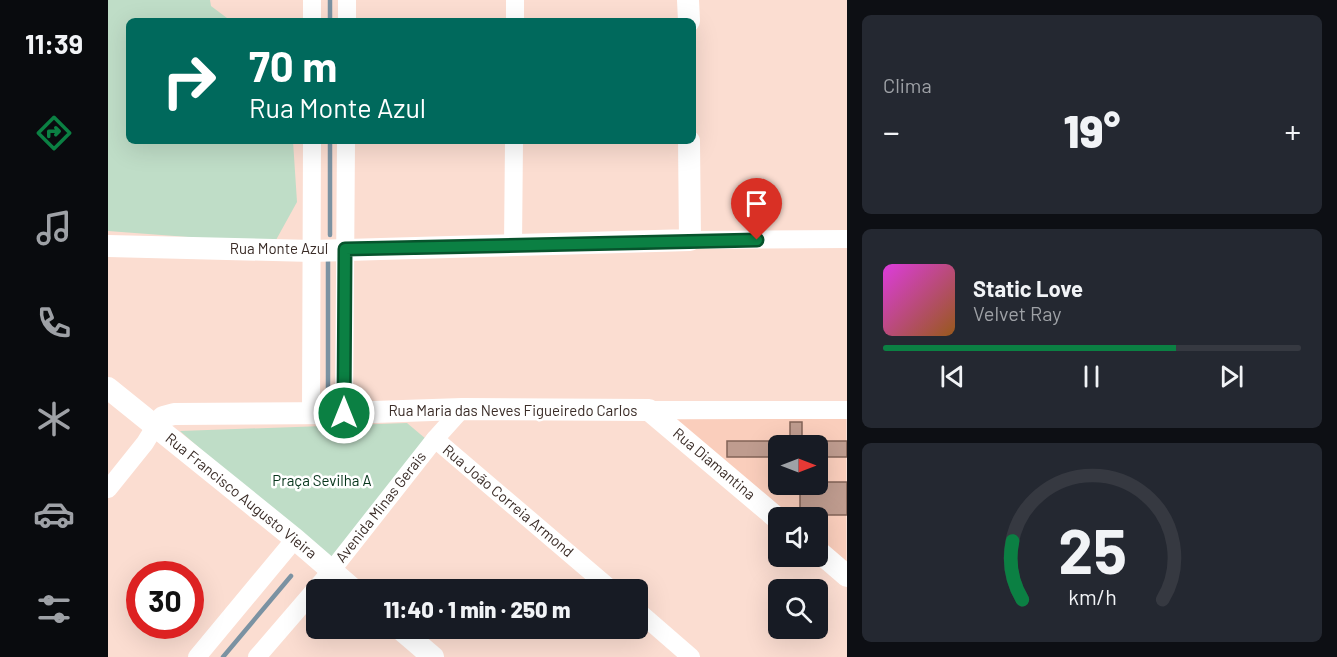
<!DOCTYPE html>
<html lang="pt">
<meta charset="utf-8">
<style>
body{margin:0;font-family:Barlow,sans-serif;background:#242831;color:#f1f3f6;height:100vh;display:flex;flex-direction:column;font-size:22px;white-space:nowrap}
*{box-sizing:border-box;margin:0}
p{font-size:20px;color:#9ea1a6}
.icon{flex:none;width:33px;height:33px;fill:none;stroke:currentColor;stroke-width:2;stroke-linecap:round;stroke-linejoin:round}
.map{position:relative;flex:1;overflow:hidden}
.sheet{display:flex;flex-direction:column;gap:15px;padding:15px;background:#0d0f14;width:490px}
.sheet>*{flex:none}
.top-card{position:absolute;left:18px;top:18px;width:570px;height:126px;border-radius:9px;box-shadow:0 6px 24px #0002;background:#00695c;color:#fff;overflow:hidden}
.needle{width:39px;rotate:90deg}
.controls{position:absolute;left:660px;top:435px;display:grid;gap:12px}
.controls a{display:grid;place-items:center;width:60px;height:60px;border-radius:9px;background:#171b24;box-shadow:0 6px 24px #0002;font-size:30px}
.speed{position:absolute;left:18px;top:561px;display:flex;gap:12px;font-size:30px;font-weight:700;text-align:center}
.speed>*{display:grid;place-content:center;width:78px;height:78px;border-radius:50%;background:#171b24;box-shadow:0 6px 24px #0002;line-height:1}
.speed .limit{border:9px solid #d22;background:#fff;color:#111}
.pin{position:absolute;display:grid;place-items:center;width:51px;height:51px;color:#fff;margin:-62px -26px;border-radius:50% 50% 50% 0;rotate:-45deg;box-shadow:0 0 6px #0007}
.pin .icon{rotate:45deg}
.me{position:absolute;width:66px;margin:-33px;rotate:0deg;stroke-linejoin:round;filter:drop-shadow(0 0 4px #0008)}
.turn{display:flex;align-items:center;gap:21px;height:126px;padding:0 24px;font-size:27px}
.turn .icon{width:78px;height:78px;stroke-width:2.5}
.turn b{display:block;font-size:42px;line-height:51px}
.big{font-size:45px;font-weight:800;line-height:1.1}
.sheet .tile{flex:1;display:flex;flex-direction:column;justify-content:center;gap:9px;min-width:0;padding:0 21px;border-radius:9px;background:#242831}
.sheet .dial{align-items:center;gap:0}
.dial svg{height:156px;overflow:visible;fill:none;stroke:#363941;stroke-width:7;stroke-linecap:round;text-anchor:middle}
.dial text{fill:#f1f3f6;stroke:none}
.song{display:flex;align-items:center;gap:18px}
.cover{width:72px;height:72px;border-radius:9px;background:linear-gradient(135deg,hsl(300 70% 55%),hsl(30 70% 35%))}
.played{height:6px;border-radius:3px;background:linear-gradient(90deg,#0b8043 70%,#363941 70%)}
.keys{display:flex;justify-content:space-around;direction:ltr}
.heat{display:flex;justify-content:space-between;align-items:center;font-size:33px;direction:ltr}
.trip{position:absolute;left:198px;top:579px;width:342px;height:60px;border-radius:9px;background:#171b24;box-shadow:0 6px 24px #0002;font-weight:800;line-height:60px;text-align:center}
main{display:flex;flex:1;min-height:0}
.menu{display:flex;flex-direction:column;width:108px;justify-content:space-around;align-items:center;background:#090b0e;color:#9ea1a6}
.menu .icon{width:42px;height:42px}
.menu .current{color:#0b8043}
.menu b{font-size:27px;color:#f1f3f6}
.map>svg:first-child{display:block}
</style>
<main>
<nav class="menu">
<b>11:39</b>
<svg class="icon current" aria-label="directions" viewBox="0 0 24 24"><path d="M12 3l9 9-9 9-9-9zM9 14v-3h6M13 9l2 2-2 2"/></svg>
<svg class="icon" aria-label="music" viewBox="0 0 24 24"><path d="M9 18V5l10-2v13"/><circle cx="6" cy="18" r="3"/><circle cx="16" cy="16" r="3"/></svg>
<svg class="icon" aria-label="phone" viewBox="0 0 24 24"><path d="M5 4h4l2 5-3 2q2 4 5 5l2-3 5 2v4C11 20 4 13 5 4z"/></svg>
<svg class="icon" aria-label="climate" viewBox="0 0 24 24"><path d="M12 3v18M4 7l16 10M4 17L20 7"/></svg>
<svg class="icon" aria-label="car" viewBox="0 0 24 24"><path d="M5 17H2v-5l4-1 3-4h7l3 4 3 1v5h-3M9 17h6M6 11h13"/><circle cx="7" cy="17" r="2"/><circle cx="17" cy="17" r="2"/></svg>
<svg class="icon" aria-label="filters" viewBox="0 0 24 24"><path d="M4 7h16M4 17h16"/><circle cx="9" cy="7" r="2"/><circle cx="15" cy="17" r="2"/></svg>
</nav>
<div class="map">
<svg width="739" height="657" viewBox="0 0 739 657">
<rect width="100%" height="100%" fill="#fbddd1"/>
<path fill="#facebc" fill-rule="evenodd" d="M738,418V565L710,544V518L678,517L564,420ZM670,446H710V484H670Z"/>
<g fill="#bfddc7">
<polygon points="0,0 102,0 103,6 123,21 21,21 21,141 185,141 189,202 168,240 120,240 0,231"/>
<polygon points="299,423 318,439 222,563 72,431"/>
</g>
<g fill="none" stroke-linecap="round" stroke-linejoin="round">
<g stroke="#7b92a2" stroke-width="4.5">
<polyline points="222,21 222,0"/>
<polyline points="222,235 222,141"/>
<polyline points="220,258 220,406"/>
<polyline points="115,657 183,576"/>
</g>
</g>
<g fill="#bf9c8f" stroke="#836357" stroke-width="1.5">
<polygon points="682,422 694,422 694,441 739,441 739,457 710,457 710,446 670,446 670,457 619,457 619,441 682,441"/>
<polygon points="710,482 739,482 739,515 692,515 692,484 710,484"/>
</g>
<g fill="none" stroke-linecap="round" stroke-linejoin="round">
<g stroke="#fff" stroke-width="18">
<polyline points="204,0 204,21"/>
<polyline points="239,21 239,0"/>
<polyline points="407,21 407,0"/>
<polyline points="582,240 739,239"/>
<polyline points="405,245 406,141"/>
<polyline points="354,409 327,439 504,590"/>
<polyline points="541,410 739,410"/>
<polyline points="203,413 204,141"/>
<polyline points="236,413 238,141"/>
<polyline points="0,489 37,443 48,425"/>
<polyline points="530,611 583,657"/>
<polyline points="89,657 187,539"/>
<polyline points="149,657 224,570 327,439"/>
</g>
<g stroke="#fff" stroke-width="22">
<polyline points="580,0 581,21"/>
<polyline points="0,246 204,251 582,240 581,141"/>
<polyline points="0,388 187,539 246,590"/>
<polyline points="48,425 55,417 66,414 236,413 354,409 541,410 670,519"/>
<polyline points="710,551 739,576"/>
<polyline points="291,628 325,657"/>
</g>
</g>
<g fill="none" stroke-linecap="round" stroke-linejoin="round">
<defs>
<polyline id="route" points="236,413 237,249 649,240"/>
</defs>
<use href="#route" stroke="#07532c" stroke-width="15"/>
<use href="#route" stroke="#0b8043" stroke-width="10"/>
</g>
<g text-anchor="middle" stroke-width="5" stroke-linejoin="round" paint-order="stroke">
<g font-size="15" fill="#3a2c27" stroke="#fff">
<text x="171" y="254">Rua Monte Azul</text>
<text x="405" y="416">Rua Maria das Neves Figueiredo Carlos</text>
<text transform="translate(606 464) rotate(40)" y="5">Rua Diamantina</text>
<text transform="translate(133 496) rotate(39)" y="5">Rua Francisco Augusto Vieira</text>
<text transform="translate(400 501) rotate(40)" y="5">Rua João Correia Armond</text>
<text transform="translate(273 507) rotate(-52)" y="5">Avenida Minas Gerais</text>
</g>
<g font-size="15" fill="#06341b" stroke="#fff">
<text x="214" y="486">Praça Sevilha A</text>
</g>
</g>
</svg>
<div class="controls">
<a><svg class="needle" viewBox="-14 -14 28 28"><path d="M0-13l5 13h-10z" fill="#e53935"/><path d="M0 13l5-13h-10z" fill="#9ea1a6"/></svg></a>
<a><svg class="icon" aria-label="sound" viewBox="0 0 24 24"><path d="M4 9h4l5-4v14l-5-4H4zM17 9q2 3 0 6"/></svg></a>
<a><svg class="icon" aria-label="search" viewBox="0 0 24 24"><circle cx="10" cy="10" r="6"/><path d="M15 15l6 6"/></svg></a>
</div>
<div class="speed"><div class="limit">30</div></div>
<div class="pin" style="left:649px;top:240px;background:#d93025"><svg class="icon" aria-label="arrive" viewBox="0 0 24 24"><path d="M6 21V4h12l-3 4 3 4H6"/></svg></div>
<svg class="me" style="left:236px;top:413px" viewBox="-20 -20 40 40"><circle r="17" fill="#0b8043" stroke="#fff" stroke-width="3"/><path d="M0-11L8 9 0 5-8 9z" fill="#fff"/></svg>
<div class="trip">11:40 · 1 min · 250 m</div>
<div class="top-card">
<div class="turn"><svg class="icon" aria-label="right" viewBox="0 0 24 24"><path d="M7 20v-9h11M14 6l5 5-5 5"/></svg><div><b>70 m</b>Rua Monte Azul</div></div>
</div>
</div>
<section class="sheet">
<div class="tile"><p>Clima</p>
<div class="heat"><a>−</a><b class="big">19°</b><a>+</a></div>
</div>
<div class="tile">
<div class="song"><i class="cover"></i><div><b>Static Love</b><p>Velvet Ray</p></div></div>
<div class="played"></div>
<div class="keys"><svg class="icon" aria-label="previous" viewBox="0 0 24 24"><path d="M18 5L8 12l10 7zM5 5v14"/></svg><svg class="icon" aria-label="pause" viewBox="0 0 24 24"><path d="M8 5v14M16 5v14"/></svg><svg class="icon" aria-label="next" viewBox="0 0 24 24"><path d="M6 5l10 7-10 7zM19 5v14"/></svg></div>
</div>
<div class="tile dial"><svg viewBox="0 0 100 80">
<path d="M14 69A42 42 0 1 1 86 69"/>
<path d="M14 69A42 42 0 0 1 9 39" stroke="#0b8043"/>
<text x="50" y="56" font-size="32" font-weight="700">25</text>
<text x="50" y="72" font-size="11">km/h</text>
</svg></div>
</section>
</main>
